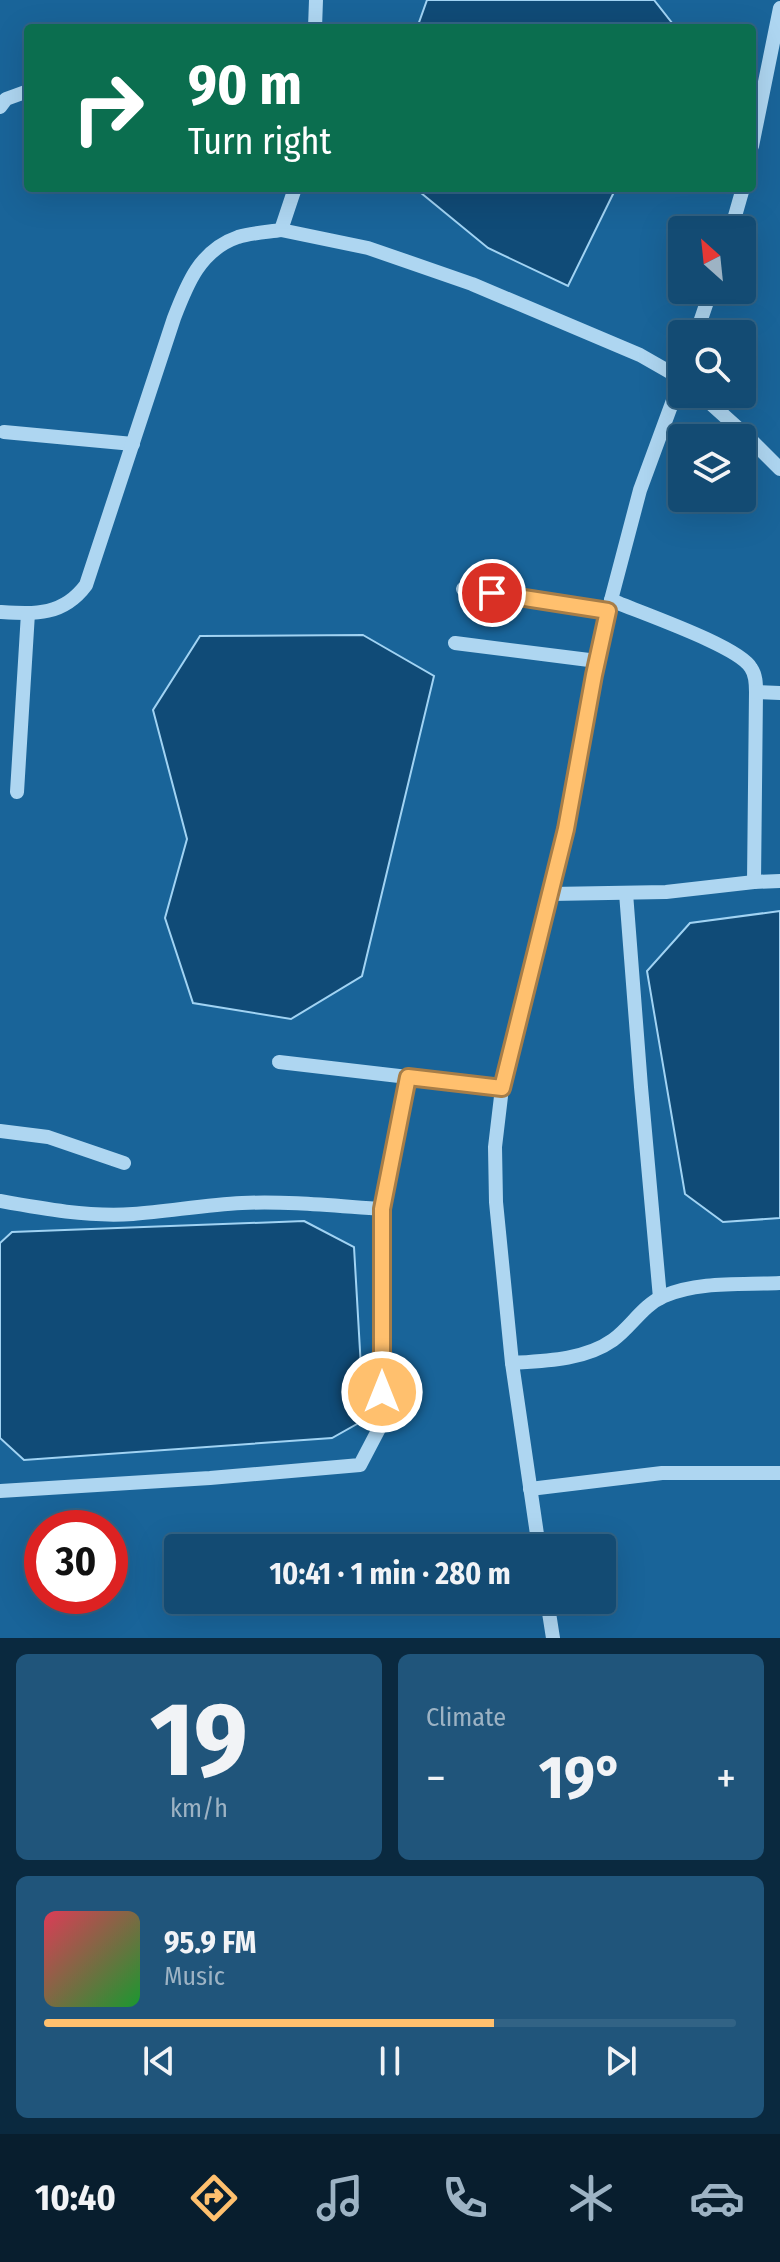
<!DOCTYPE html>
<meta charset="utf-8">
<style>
body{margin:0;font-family:"Fira Sans Condensed",sans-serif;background:#20557b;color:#f1f3f6;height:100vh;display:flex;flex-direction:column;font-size:30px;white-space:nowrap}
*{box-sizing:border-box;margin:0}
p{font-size:26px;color:#9db3c4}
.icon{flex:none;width:44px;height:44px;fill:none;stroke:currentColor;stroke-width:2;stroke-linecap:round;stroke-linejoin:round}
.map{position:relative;height:1638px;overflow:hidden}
.sheet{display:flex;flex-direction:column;gap:16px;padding:16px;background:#0a293f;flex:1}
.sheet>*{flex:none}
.guide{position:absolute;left:24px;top:24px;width:732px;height:168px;border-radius:8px;box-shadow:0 8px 32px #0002,0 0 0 2px #326385;background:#0b6e4f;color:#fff;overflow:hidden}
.needle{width:52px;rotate:333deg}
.buttons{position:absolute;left:668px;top:216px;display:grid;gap:16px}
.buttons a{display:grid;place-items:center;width:88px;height:88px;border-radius:8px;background:#134b73;box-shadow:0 8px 32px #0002,0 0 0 2px #326385;font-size:40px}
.speed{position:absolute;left:24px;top:1510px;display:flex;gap:16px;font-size:40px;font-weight:700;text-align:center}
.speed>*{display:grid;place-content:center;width:104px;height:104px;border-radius:50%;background:#134b73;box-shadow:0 8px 32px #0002,0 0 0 2px #326385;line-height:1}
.speed .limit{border:12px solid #d22;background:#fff;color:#111}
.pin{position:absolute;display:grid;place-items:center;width:68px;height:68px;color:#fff;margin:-34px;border:4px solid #fff;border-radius:50%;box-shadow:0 2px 8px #0007}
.me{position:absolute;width:88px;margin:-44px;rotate:0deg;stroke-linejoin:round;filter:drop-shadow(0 0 6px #0008)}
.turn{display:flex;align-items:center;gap:28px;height:168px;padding:0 32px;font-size:36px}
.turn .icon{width:104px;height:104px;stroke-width:2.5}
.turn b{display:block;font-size:56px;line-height:68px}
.big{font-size:60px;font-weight:700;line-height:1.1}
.sheet .card{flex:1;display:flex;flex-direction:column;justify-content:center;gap:12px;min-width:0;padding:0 28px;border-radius:12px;background:#20557b}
.sheet .dial{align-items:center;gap:0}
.dial b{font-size:104px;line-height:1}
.song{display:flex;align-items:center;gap:24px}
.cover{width:96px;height:96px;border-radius:12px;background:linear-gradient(135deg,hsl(350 70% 55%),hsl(130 70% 35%))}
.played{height:8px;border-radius:4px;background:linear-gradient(90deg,#ffc06e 65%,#326385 65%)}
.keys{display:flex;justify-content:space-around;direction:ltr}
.heat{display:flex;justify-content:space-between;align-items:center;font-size:44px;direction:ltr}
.sheet .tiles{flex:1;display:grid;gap:16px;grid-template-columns:1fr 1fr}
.card:last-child{grid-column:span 2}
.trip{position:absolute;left:164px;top:1534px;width:452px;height:80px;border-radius:8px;background:#134b73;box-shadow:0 8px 32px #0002,0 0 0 2px #326385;font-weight:700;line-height:80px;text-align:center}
.dock{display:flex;height:128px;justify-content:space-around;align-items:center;background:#081e2e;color:#9db3c4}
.dock .icon{width:56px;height:56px}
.dock .active{color:#ffc06e}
.dock b{font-size:36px;color:#f1f3f6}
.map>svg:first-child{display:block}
</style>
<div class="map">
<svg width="780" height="1638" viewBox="0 0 780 1638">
<rect width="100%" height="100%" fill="#196499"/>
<g fill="#104b77" stroke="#a1d3f3" stroke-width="2">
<polygon points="427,0 654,0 676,28 417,28"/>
<polygon points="415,188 616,188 568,286 488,248"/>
<polygon points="363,635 434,676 362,976 291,1019 193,1003 165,918 187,839 153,710 200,636"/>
<polygon points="780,911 780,1218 723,1222 685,1194 647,971 690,923"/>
<polygon points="304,1221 354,1247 364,1420 332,1438 24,1460 0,1438 0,1243 12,1232"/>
</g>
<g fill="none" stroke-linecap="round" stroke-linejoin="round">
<g stroke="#aed6f1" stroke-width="14">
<polyline points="315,28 316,0"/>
<polyline points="0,107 6,99 28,91"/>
<polyline points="752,146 780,8"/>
<polyline points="295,188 281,230 368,248 472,284 640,355 682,379"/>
<polyline points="731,230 743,188"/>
<polyline points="696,334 711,290"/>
<polyline points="700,394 750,439 780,469"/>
<polyline points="4,432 133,444"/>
<polyline points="463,589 608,611"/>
<path d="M611,600C638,612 739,646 751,668C756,675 756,684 756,692L754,882"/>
<path d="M0,612C35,614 63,616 86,585L174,318C187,284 200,250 238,237C251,233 267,232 281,230"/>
<polyline points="455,643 597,661"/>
<polyline points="756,692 780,693"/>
<polyline points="17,792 28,613"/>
<polyline points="626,893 641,1087 660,1298"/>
<polyline points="551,894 666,892 754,882 780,881"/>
<polyline points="279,1062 502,1088"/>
<polyline points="0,1131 48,1137 124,1163"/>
<path d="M0,1201C44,1209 88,1217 133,1214C170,1211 206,1205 242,1203C289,1201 336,1206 382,1209"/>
<path d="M512,1363C545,1361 585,1360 613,1340C631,1327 643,1305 664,1296C699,1281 742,1285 780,1283"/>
<polyline points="530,1489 662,1473 780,1473"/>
<polyline points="0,1491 210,1478 360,1465 382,1423 382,1209 408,1077"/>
<polyline points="539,1548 512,1363 496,1202 495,1147 502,1088 566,829 594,675 611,600 640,490 682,376"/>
<polyline points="547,1600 553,1638"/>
</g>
</g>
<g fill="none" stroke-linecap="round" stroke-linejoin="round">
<defs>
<polyline id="route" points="382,1392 382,1209 408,1077 502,1088 566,829 594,675 608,611 492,593"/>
</defs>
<use href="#route" stroke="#a67d48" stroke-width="20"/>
<use href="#route" stroke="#ffc06e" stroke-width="14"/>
</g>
</svg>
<div class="buttons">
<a><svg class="needle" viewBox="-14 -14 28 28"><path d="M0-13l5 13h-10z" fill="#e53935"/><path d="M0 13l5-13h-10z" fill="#9db3c4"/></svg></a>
<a><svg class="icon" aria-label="search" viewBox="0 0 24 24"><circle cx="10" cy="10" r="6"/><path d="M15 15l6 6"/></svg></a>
<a><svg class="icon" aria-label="layers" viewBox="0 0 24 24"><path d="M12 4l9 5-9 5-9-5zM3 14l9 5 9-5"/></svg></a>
</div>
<div class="speed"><div class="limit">30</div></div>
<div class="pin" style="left:492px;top:593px;background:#d93025"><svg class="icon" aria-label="arrive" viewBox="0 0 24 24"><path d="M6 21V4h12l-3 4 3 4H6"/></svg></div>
<svg class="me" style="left:382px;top:1392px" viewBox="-20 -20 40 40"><circle r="17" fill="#ffc06e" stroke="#fff" stroke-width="3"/><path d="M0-11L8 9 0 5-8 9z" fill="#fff"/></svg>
<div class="trip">10:41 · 1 min · 280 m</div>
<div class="guide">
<div class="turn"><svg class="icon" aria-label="right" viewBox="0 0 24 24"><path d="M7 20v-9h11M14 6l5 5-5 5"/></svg><div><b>90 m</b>Turn right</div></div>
</div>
</div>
<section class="sheet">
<div class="tiles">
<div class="card dial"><b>19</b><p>km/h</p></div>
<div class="card"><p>Climate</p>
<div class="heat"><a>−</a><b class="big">19°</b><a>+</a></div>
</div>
<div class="card">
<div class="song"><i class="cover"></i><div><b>95.9 FM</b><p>Music</p></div></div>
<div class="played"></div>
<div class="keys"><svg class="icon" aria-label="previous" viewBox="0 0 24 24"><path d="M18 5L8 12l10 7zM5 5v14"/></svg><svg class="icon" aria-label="pause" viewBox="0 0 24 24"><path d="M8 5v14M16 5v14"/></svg><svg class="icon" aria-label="next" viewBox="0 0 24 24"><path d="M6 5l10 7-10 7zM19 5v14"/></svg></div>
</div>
</div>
</section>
<nav class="dock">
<b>10:40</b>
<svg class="icon active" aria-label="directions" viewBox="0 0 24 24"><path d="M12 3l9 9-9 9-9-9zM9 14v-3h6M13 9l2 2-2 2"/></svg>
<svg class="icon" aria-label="music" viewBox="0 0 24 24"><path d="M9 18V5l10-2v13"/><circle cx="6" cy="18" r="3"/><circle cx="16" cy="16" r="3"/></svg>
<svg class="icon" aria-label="phone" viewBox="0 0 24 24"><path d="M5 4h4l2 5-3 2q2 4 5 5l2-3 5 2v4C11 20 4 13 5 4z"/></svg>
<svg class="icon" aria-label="climate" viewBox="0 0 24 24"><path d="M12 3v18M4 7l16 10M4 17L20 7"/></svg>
<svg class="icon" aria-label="car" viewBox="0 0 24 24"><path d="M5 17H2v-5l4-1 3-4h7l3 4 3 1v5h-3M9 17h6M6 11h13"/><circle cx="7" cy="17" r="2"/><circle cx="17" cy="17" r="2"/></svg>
</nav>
